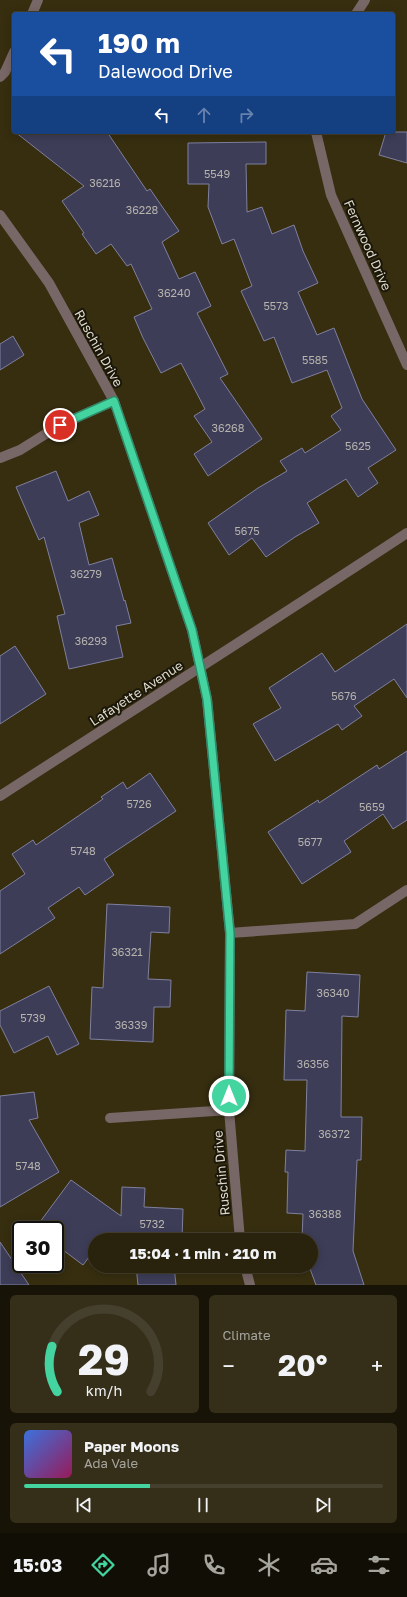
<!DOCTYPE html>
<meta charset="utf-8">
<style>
body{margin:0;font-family:"Golos Text",sans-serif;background:#352f1a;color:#f1f3f6;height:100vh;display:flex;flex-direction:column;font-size:15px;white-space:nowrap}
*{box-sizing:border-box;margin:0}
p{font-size:13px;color:#a5a49d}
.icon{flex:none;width:22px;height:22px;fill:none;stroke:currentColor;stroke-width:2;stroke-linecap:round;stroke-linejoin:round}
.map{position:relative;height:1285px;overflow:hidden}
.side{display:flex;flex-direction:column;gap:10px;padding:10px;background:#171307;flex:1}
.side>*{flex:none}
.guide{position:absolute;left:12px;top:12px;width:383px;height:122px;border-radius:4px;box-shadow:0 2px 10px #0003,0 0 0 1px #453f2d;background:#1a4fa0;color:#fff;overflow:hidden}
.speed{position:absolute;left:12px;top:1221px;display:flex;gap:8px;font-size:20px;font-weight:700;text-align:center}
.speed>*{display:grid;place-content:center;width:52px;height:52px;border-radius:50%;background:#29220c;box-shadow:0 2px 10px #0003,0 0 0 1px #453f2d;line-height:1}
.speed .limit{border:2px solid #111;border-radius:6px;background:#fff;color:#111}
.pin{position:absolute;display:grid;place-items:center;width:34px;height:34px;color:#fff;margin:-17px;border:2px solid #fff;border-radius:50%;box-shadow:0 1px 4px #0007}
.me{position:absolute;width:44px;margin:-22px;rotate:0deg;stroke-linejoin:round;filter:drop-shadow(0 0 3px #0008)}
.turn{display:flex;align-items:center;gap:14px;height:84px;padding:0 20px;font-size:18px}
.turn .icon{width:52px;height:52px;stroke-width:2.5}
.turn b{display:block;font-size:28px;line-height:34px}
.lanes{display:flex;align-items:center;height:38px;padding:0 20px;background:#0003;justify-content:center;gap:20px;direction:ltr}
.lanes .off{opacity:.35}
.big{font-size:30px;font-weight:700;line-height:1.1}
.side .card{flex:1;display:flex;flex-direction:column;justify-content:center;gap:6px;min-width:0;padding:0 14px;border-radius:6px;background:#352f1a}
.side .dial{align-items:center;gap:0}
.dial svg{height:104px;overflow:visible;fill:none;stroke:#453f2d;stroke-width:7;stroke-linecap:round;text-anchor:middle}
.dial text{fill:#f1f3f6;stroke:none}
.song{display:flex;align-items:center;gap:12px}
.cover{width:48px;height:48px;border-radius:6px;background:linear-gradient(135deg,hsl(220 70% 55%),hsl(330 70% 35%))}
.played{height:4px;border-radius:2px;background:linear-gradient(90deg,#43d4a0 35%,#453f2d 35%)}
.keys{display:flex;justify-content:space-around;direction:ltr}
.heat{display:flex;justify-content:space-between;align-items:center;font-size:22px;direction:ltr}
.side .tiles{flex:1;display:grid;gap:10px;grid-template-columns:1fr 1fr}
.card:last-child{grid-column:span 2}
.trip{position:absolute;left:88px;top:1233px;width:230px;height:40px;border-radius:20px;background:#29220c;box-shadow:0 2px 10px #0003,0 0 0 1px #453f2d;font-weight:700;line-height:40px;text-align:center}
.tabs{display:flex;height:64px;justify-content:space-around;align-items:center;background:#100e05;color:#a5a49d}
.tabs .icon{width:28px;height:28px}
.tabs .on{color:#43d4a0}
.tabs b{font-size:18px;color:#f1f3f6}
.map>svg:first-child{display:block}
</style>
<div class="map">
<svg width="407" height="1285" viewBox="0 0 407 1285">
<rect width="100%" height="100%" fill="#372e10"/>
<g fill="#3d3d58" stroke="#7f809f">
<polygon points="15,132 107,132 147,191 150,189 179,231 162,242 179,279 195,272 211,306 197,313 228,374 220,378 262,439 208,476 194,454 212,442 194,416 205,409 181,363 161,373 143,338 134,317 152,309 131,264 127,266 111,244 96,254 82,234 84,233 62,201 84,186"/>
<polygon points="386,132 407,132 407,163 379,155"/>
<polygon points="266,142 266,164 246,164 247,212 262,207 272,234 294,225 303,251 318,283 298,292 317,335 334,328 362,399 396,450 368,468 378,483 358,497 346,479 307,503 319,523 295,537 266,557 252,538 229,555 208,523 258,488 287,471 280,461 302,448 305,453 341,430 331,416 342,408 327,370 292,383 274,337 264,341 241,291 252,286 234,239 222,244 208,207 209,184 188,184 188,143"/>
<polygon points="13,336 24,355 0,370 0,344"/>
<polygon points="56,471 68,501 89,491 99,515 79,523 89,565 112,558 124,601 125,600 131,623 116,626 123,657 69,669 57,616 65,614 44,537 39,540 16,487"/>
<polygon points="407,624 407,698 394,679 354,706 362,716 342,730 338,724 275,761 253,724 281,708 269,688 322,653 335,672"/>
<polygon points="15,646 46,694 0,724 0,656"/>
<polygon points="407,751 407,820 393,829 383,814 344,841 351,852 302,884 268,832 318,800 319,803 377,765 379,769"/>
<polygon points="150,773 176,811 104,859 114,875 85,895 79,887 48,908 55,918 0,954 0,891 25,874 12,854 33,840 36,845 103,799 101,797 123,782 127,789"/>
<polygon points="107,904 170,907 169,933 151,932 148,979 171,980 170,1007 154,1007 153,1042 90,1039 92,987 103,988"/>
<polygon points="307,972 360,975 358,1017 342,1016 341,1117 362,1117 361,1160 357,1160 353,1251 364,1285 316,1285 309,1266 311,1266 311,1240 302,1240 303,1214 287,1213 288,1172 285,1172 286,1150 305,1151 307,1080 284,1080 286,1010 305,1011"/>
<polygon points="49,986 79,1044 57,1055 48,1036 14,1053 0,1025 0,1011"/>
<polygon points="34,1092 38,1118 29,1120 59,1172 0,1207 0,1096"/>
<polygon points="71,1180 121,1216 122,1187 145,1188 144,1207 183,1209 182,1240 95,1240 95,1249 83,1265 55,1244 55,1230 34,1230"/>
<polygon points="0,1242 29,1285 0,1285"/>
<polygon points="136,1266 174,1266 176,1285 138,1285"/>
</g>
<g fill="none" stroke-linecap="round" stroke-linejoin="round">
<g stroke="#786767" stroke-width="10">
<polyline points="32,14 38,0"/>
<polyline points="356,14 365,0"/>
<polyline points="0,77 5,72 14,52"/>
<polyline points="316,132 331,195 407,365"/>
<polyline points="0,215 49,283 114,401 192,630 207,699 230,933 229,1110 240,1240"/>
<polyline points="0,458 20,450 60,425 114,401"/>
<path d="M0,796C136,708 272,622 407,533"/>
<polyline points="230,933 355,924 407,890"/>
<polyline points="110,1118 229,1110"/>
<polyline points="245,1266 250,1285"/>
</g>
</g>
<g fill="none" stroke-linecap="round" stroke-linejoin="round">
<defs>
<polyline id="route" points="60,425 114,401 192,630 207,699 230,933 229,1096"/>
</defs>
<use href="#route" stroke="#2c8a68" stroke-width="10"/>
<use href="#route" stroke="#43d4a0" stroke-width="7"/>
</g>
<g text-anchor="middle" stroke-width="4" stroke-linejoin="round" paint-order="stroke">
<g font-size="11" fill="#b6b3ad">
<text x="217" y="178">5549</text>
<text x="105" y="187">36216</text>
<text x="142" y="214">36228</text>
<text x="174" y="297">36240</text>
<text x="276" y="310">5573</text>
<text x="315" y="364">5585</text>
<text x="228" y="432">36268</text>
<text x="358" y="450">5625</text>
<text x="247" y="535">5675</text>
<text x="86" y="578">36279</text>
<text x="91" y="645">36293</text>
<text x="344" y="700">5676</text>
<text x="139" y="808">5726</text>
<text x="372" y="811">5659</text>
<text x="310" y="846">5677</text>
<text x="83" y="855">5748</text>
<text x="127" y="956">36321</text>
<text x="333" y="997">36340</text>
<text x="33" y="1022">5739</text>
<text x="131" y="1029">36339</text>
<text x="313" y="1068">36356</text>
<text x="334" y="1138">36372</text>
<text x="28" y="1170">5748</text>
<text x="325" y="1218">36388</text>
<text x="152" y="1228">5732</text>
</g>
<g font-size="13" fill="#dfdac9" stroke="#1a170a">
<text transform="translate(368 245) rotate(66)" y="5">Fernwood Drive</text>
<text transform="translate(99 348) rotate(61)" y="5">Ruschin Drive</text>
<text transform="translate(136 693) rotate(-33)" y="5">Lafayette Avenue</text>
<text transform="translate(221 1173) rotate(-95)" y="5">Ruschin Drive</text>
</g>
</g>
</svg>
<div class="speed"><div class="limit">30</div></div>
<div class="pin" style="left:60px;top:425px;background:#d93025"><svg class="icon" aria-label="arrive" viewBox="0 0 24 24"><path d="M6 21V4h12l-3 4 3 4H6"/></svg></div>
<svg class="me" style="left:229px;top:1096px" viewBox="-20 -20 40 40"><circle r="17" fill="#43d4a0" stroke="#fff" stroke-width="3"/><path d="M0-11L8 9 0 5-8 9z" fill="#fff"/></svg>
<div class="trip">15:04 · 1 min · 210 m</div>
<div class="guide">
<div class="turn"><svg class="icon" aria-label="left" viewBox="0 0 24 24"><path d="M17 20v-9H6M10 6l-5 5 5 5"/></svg><div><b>190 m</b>Dalewood Drive</div></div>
<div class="lanes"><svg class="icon" aria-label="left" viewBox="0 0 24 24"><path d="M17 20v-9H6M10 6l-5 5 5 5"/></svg><svg class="icon off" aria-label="ahead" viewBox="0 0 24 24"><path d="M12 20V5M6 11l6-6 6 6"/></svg><svg class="icon off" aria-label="right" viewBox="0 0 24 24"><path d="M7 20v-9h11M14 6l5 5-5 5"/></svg></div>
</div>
</div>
<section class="side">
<div class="tiles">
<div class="card dial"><svg viewBox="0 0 100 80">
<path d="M14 69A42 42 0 1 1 86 69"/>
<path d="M14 69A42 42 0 0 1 10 34" stroke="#43d4a0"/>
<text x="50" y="56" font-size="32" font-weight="700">29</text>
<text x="50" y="72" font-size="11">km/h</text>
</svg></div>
<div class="card"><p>Climate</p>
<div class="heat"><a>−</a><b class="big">20°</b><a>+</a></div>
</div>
<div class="card">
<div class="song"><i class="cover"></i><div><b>Paper Moons</b><p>Ada Vale</p></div></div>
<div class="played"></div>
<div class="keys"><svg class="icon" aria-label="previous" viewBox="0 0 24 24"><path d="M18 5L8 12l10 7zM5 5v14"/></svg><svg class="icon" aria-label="pause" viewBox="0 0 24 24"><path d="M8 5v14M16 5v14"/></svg><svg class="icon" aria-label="next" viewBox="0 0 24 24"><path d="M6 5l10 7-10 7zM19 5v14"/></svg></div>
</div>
</div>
</section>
<nav class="tabs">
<b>15:03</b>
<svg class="icon on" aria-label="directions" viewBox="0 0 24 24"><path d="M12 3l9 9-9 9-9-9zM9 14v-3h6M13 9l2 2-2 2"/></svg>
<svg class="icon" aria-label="music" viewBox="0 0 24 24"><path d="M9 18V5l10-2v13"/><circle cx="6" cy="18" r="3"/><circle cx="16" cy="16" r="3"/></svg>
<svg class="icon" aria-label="phone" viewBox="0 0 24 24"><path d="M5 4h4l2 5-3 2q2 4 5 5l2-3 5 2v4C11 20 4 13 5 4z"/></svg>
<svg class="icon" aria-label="climate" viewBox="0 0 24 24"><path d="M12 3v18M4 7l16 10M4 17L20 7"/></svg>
<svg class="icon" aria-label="car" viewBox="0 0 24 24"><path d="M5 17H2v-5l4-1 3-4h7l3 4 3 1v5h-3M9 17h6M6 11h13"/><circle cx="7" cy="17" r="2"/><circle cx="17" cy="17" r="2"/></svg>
<svg class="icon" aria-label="filters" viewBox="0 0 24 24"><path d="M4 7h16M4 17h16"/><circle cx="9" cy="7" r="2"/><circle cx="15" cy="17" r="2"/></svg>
</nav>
